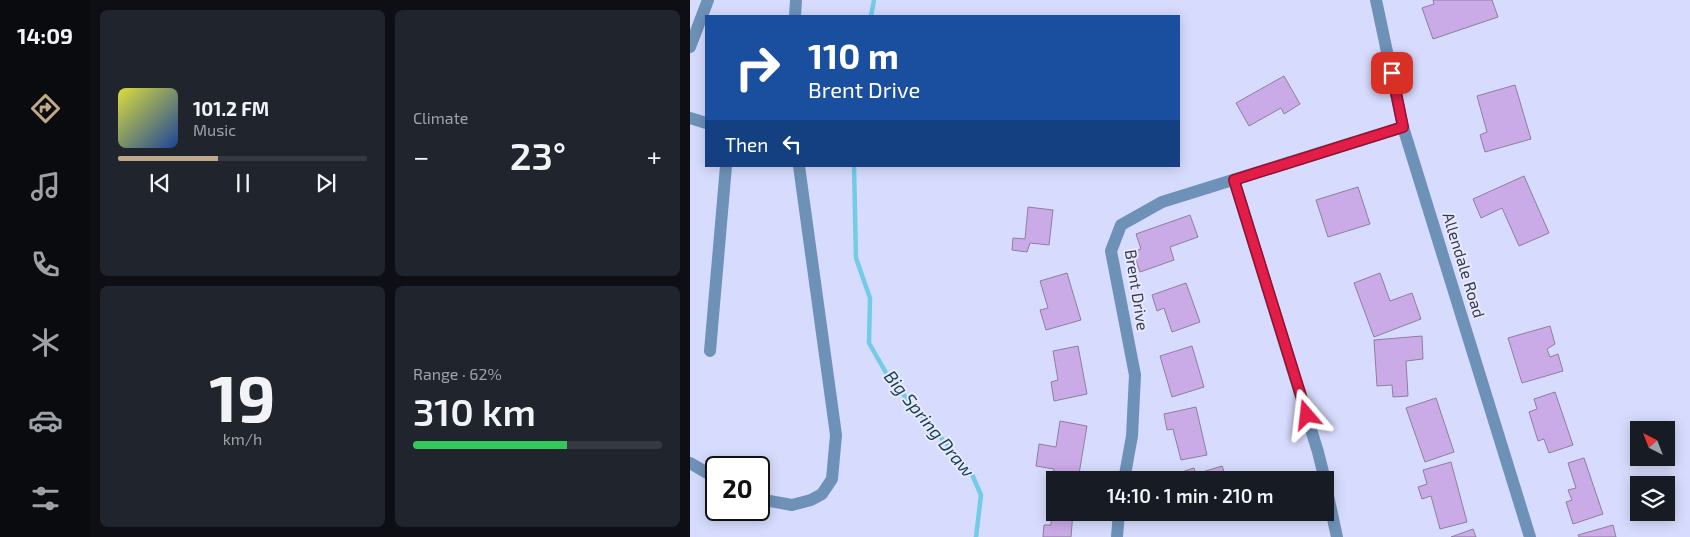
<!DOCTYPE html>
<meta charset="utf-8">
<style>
body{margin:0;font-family:"Exo 2",sans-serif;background:#20242c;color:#f1f3f6;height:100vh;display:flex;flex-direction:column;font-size:19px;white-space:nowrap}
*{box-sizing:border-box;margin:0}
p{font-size:16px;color:#9ea1a6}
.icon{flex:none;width:28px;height:28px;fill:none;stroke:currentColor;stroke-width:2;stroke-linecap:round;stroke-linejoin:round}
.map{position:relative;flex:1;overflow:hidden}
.side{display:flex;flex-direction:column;gap:10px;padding:10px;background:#0d0f14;width:600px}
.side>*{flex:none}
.hud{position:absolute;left:15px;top:15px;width:475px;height:152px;border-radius:0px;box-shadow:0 2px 12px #0003;background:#1a4fa0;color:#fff;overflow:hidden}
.needle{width:32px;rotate:318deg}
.fabs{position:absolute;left:940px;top:421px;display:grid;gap:10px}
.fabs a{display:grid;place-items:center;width:45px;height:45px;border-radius:0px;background:#171b24;box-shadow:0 2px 12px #0003;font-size:25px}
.speed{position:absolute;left:15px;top:456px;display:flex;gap:10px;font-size:25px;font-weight:700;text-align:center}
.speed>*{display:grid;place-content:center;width:65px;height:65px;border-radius:50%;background:#171b24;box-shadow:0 2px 12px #0003;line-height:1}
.speed .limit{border:2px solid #111;border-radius:8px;background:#fff;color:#111}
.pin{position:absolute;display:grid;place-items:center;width:42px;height:42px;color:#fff;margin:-21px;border-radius:10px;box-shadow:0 2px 8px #0006}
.me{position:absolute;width:55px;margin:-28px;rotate:343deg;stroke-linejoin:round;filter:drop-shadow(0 0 4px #0008)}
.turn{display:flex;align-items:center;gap:18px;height:105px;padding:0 20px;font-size:22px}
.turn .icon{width:65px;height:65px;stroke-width:2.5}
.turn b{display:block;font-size:35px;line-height:42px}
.then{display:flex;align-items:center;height:48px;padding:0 20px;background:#0003;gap:10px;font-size:19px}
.big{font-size:38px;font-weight:600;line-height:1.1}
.side .tile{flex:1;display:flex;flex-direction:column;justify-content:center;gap:8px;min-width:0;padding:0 18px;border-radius:8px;background:#20242c}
.side .dial{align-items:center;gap:0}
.dial b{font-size:65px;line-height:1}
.song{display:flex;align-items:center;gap:15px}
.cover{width:60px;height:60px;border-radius:8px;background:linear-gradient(135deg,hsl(60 70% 55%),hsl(220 70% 35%))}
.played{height:5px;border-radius:2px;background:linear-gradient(90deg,#c1a888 40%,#363941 40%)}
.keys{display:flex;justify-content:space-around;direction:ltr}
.heat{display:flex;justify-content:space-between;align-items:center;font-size:28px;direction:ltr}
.charge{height:8px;border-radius:4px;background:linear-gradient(90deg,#34c759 62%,#363941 0)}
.side .tiles{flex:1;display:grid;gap:10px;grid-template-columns:repeat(2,1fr)}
.trip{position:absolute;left:356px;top:471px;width:288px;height:50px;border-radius:0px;background:#171b24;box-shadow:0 2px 12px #0003;font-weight:600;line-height:50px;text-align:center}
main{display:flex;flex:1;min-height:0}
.dock{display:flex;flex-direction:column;width:90px;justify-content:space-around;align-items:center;background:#090b0e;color:#9ea1a6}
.dock .icon{width:35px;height:35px}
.dock .current{color:#c1a888}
.dock b{font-size:22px;color:#f1f3f6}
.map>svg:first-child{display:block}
</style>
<main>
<nav class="dock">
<b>14:09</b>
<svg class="icon current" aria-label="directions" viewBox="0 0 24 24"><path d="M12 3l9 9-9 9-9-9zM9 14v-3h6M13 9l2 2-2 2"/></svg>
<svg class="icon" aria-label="music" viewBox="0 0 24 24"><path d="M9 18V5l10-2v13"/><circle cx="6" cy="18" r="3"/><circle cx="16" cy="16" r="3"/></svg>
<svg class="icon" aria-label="phone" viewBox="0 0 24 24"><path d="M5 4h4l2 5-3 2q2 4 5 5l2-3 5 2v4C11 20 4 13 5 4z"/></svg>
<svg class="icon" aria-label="climate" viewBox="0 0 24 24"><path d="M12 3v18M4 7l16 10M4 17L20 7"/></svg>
<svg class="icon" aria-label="car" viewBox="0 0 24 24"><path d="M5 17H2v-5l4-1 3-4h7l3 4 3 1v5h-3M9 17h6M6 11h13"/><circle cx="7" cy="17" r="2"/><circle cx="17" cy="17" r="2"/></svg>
<svg class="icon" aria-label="filters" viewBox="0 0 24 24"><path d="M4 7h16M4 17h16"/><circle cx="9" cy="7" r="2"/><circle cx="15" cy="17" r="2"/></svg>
</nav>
<section class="side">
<div class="tiles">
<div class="tile">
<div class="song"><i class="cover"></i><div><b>101.2 FM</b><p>Music</p></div></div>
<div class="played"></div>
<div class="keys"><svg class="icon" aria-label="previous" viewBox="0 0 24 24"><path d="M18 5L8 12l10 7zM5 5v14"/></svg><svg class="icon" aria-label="pause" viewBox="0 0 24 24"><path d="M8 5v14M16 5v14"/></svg><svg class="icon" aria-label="next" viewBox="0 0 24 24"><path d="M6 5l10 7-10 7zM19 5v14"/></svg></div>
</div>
<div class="tile"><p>Climate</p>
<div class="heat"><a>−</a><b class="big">23°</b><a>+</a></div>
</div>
<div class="tile dial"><b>19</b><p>km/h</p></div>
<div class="tile"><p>Range · 62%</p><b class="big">310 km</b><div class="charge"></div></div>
</div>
</section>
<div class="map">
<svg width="1000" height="537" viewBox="0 0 1000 537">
<rect width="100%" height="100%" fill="#d7dcfe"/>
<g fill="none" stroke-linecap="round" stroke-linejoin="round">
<g stroke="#74cbe8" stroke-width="4.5">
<polyline points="181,16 184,0"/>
<polyline points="164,166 166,258 180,298 179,343 199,378 281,472 291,495 286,537"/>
</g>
</g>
<g fill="#cbaae8" stroke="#8d7f9c">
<polygon points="743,0 802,0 808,17 743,39 732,8 744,4"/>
<polygon points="594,76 610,104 594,114 591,108 559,126 546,103"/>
<polygon points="825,85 841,139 795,152 790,135 797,132 787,96"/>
<polygon points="834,176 859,233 829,246 812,208 791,218 783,199"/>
<polygon points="668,187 680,224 638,237 626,200"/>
<polygon points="338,207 363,210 359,245 340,243 337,252 322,250 323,238 335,239"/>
<polygon points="500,215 508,237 480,247 484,260 450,272 443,252 451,249 446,234"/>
<polygon points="377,273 391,320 356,330 350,310 358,308 350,281"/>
<polygon points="690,273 700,301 722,293 731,319 684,337 664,283"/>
<polygon points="496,283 510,322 482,332 474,308 467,311 462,295"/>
<polygon points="860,326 865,344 857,349 860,357 868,354 873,371 832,383 818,338"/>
<polygon points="732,336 733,359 716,361 718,396 703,397 702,385 687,386 684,340"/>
<polygon points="388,346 397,394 364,401 361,382 368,380 363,351"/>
<polygon points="502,346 514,387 482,397 470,356"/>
<polygon points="865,392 883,445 859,453 854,439 848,441 839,412 847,409 844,399"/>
<polygon points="746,398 764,452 735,462 716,408"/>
<polygon points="506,407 517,455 491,460 483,429 477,430 474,414"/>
<polygon points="370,421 397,426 388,480 362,480 364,469 346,466 349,444 366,447"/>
<polygon points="894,458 913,514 883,524 876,502 882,500 878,490 886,488 878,463"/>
<polygon points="761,462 777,522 750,529 741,496 732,499 728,487 737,484 733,470"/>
<polygon points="532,466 537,480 484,480 482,475 504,468 506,474"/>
<polygon points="362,499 365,499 365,512 383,512 381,537 353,537 354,525 361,525"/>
<polygon points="494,512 513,512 496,518"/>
<polygon points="923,525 926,537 889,537 888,535"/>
<polygon points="783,529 786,537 761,537"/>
</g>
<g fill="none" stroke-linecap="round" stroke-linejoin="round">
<g stroke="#6e91b7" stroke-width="12">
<polyline points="686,0 713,127 840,537"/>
<polyline points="105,16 106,0"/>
<polyline points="0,47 18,0"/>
<polyline points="0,118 16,123"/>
<polyline points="544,180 628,452 635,480"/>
<polyline points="20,351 36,166"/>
<polyline points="0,463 26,478"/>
<polyline points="434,480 442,436 445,375 421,251 431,225 472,202 713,127"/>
<polyline points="635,482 647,537"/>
<polyline points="69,499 102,505 121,500 132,494 142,479 146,435 109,166"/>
<polyline points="427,537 429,512"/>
</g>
</g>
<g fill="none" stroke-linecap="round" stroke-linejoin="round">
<defs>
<polyline id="route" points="617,415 544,180 713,127 702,73"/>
</defs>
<use href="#route" stroke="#92132f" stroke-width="12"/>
<use href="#route" stroke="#e11d48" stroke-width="9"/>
</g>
<g text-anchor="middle" stroke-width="4" stroke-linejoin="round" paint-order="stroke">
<g font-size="16" fill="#383a47" stroke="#e7eaff">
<text transform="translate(774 265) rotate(73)" y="6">Allendale Road</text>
<text transform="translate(447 290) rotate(81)" y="6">Brent Drive</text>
</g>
<g font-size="18" font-style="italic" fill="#173f4b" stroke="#e7eaff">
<text transform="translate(239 424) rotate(51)" y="6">Big Spring Draw</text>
</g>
</g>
</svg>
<div class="fabs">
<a><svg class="needle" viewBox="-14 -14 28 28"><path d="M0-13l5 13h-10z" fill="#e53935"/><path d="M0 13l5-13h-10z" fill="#9ea1a6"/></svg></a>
<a><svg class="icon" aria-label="layers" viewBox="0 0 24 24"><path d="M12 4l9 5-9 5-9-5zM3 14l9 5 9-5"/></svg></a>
</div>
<div class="speed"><div class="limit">20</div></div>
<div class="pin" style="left:702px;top:73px;background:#d93025"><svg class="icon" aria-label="arrive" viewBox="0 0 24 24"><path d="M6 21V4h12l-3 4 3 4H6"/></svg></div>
<svg class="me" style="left:617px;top:415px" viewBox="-20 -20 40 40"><path d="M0-17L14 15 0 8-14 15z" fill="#e11d48" stroke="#fff" stroke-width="4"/></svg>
<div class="trip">14:10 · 1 min · 210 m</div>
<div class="hud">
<div class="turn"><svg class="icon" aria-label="right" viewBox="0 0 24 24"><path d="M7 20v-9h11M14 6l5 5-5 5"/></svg><div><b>110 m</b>Brent Drive</div></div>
<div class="then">Then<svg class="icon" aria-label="left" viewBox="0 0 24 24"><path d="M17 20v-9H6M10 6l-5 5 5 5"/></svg></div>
</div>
</div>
</main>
